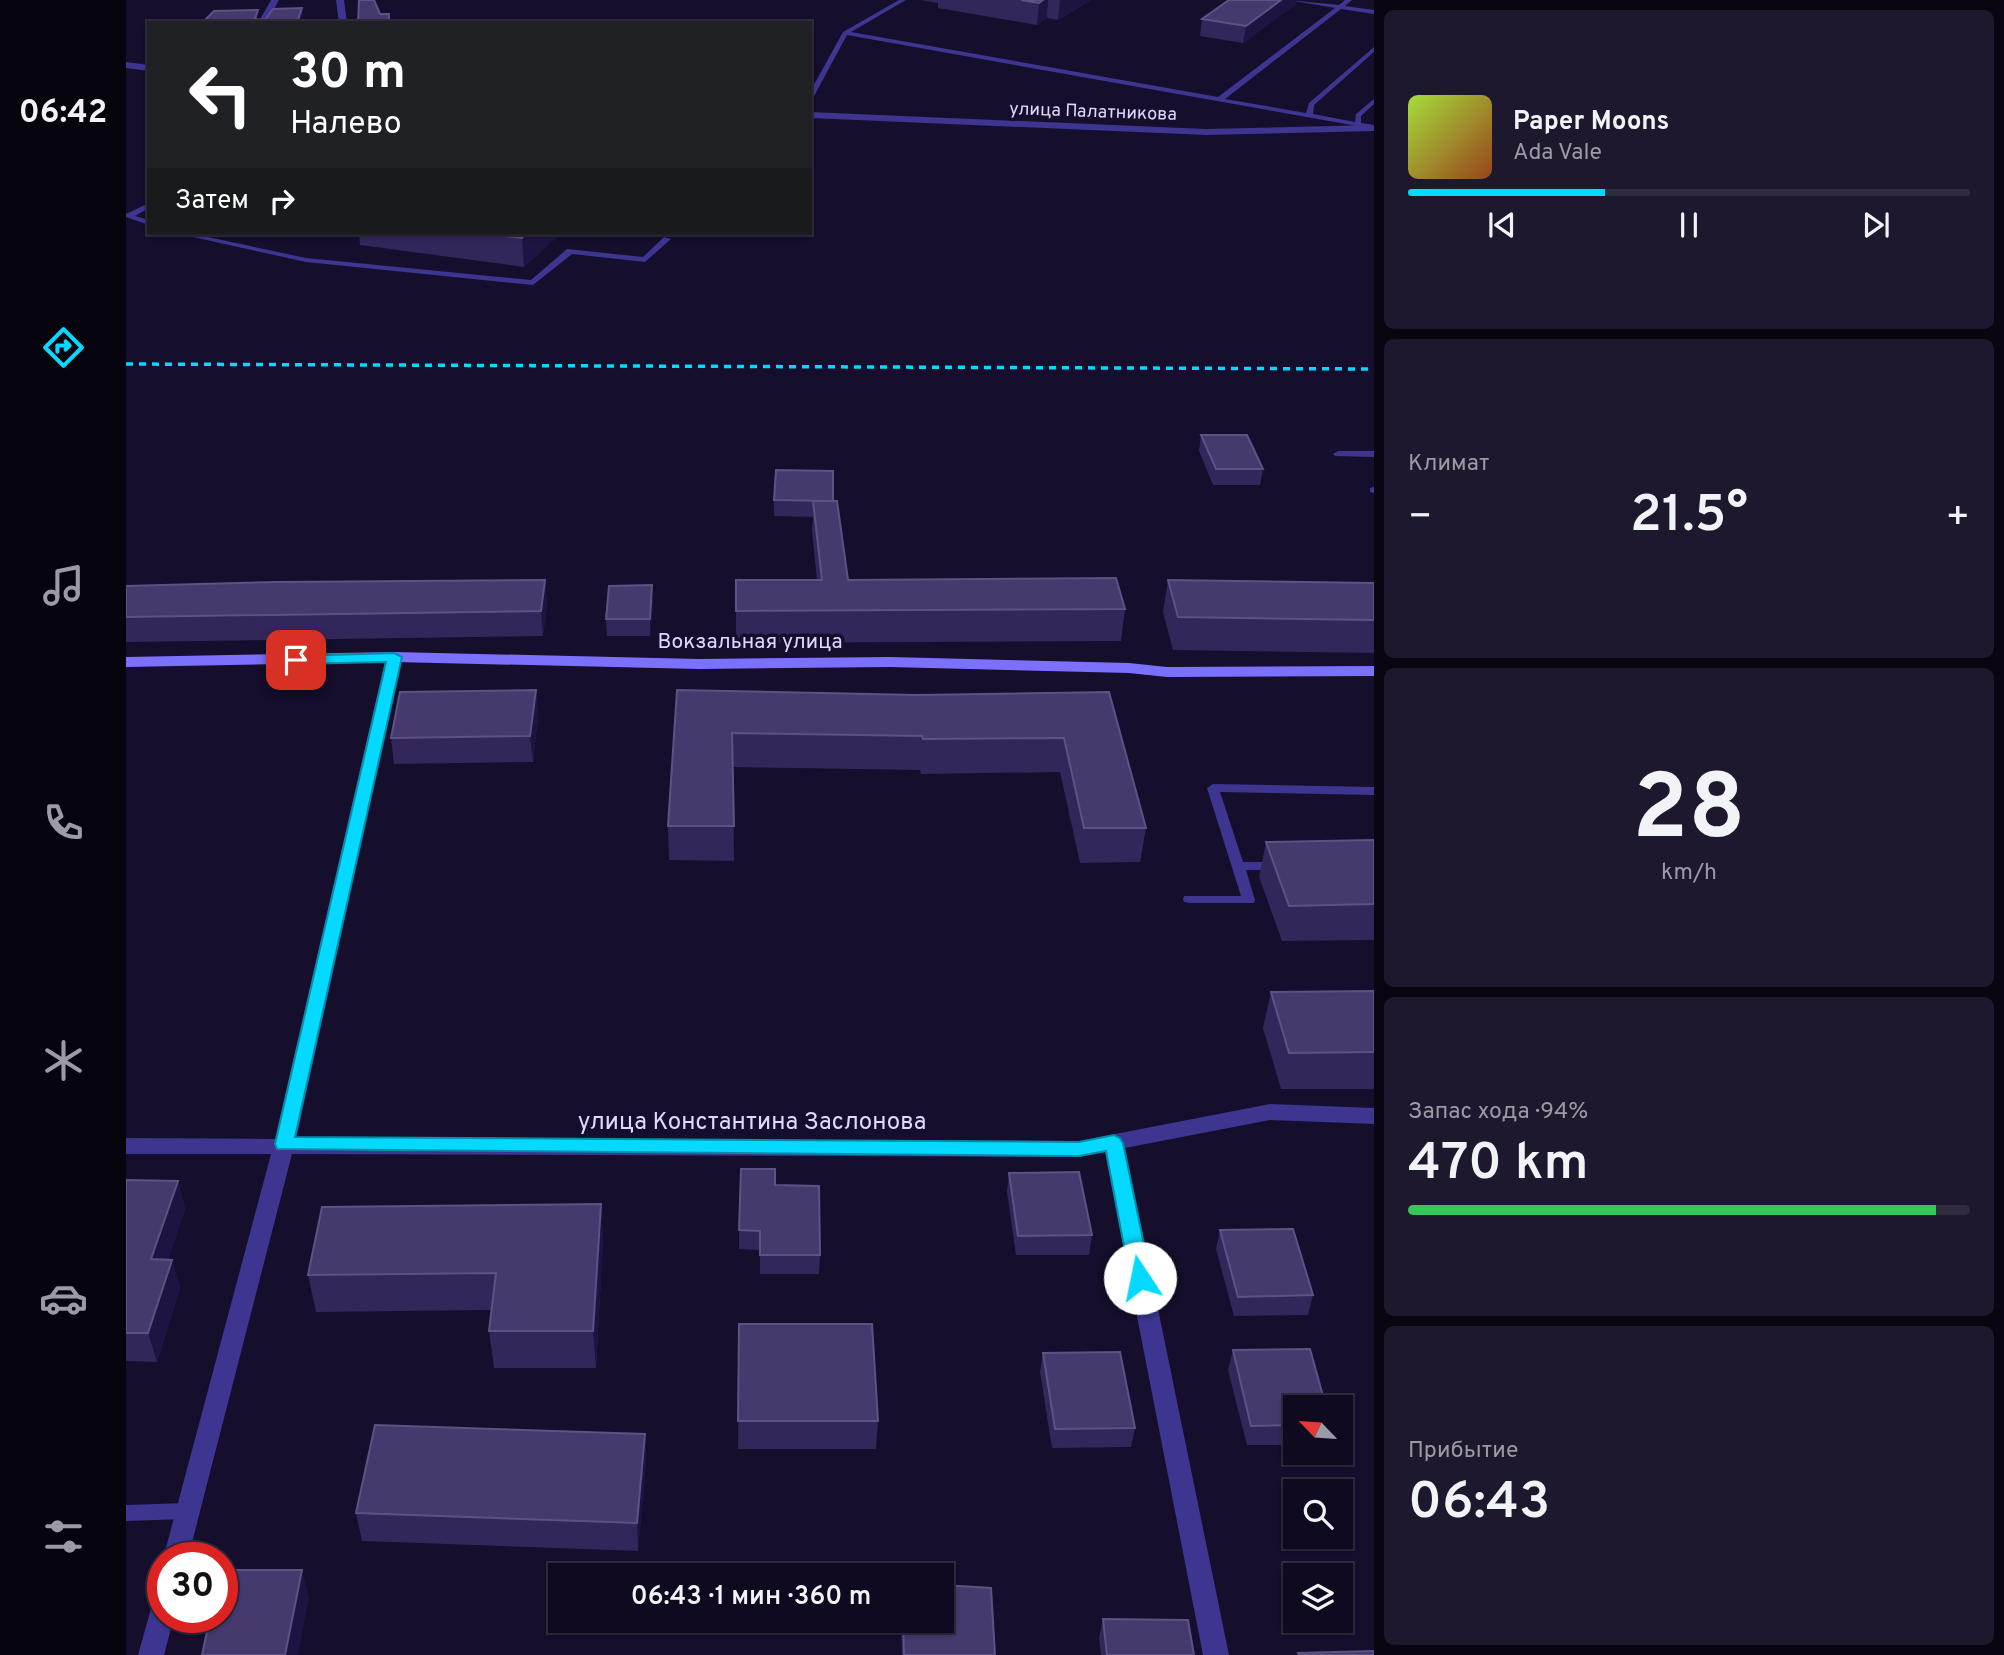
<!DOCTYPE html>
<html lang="ru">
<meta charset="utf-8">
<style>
body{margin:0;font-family:Overpass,sans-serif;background:#1e182e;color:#f1f3f6;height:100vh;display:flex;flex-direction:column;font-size:26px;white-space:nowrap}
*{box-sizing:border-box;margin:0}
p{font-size:23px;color:#9c9aa5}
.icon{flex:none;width:38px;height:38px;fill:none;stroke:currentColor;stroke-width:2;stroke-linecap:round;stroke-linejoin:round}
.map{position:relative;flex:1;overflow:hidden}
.drawer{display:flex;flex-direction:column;gap:10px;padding:10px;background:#090612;width:630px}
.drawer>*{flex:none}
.hud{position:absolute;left:21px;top:21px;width:665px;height:214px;border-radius:0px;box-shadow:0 2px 5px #0004,0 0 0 2px #302b3f;background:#202124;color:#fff;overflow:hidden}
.needle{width:46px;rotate:295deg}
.tools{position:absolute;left:1157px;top:1395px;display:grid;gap:14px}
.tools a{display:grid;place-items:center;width:70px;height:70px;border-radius:0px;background:#100a21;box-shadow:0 2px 5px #0004,0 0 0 2px #302b3f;font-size:35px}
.speed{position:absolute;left:21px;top:1542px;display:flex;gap:14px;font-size:35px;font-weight:700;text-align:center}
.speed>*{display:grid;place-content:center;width:91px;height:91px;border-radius:50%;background:#100a21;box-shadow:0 2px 5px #0004,0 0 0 2px #302b3f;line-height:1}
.speed .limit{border:10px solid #d22;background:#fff;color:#111}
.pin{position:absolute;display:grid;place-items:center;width:60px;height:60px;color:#fff;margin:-30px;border-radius:14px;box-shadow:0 4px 10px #0006}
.me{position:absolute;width:77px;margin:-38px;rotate:349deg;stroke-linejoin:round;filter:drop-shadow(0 0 5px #0008)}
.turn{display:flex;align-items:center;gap:24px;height:147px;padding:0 28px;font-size:32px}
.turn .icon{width:91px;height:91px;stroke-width:2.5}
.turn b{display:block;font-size:49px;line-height:60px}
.then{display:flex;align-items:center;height:66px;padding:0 28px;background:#0003;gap:14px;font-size:26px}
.big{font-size:52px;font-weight:600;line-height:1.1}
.drawer .card{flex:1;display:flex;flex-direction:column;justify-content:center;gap:10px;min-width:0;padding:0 24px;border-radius:10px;background:#1e182e}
.drawer .dial{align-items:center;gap:0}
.dial b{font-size:91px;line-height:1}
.song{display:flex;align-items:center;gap:21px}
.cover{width:84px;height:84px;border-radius:10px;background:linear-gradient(135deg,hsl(80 70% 55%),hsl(20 70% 35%))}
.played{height:7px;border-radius:4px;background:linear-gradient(90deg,#05d9ff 35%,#302b3f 35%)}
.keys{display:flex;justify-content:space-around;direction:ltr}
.heat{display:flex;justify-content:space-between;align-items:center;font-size:38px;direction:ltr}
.charge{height:10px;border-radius:5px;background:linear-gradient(90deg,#34c759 94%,#302b3f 0)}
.trip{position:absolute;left:422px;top:1563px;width:406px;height:70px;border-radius:0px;background:#100a21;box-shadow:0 2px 5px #0004,0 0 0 2px #302b3f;font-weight:600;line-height:70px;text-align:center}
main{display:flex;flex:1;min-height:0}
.tab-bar{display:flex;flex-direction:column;width:126px;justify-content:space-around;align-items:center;background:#06040d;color:#9c9aa5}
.tab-bar .icon{width:49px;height:49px}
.tab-bar .current{color:#05d9ff}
.tab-bar b{font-size:32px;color:#f1f3f6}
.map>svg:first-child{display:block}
</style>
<main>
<nav class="tab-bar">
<b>06:42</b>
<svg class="icon current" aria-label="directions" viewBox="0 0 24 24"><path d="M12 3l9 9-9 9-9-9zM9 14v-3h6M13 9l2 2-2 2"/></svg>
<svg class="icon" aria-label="music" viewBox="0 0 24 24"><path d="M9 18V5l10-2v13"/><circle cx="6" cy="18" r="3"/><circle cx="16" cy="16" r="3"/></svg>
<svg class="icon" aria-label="phone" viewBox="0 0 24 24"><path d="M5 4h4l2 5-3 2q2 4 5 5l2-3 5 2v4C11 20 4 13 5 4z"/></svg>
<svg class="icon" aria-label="climate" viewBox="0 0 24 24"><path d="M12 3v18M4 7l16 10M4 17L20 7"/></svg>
<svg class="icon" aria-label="car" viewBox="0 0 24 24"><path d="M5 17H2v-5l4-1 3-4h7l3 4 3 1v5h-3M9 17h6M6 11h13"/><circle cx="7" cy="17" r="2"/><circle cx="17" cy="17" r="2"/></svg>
<svg class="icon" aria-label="filters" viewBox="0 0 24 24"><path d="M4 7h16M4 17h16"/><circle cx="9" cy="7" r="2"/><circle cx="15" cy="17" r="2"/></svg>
</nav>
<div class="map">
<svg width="1248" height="1655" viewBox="0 0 1248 1655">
<rect width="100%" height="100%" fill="#150e2c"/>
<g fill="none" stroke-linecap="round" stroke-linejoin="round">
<g fill="#3d3590" fill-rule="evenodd">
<polygon points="773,0 780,0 725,32 1092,97 1209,8 1162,0 1213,5 1219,0 1226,0 1219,6 1248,10 1248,14 1215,9 1099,99 1180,113 1183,103 1248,47 1248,52 1188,105 1187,114 1229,122 1230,114 1248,99 1248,104 1235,116 1235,123 1248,125 1248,129 721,35 687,98 684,100 684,92 717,32"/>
<polygon points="23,203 23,208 9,216 23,220 23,225 0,217 0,214"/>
<polygon points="49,233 63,233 180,258 405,280 441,249 517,257 538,237 545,239 519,262 446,254 407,285 180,262"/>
<polygon points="1212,451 1248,451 1248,457 1209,456 1207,454"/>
<polygon points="1248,487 1248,493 1244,492 1244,488"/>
<polygon points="1087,784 1248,787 1248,795 1094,792 1117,862 1151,862 1157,866 1151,870 1120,870 1129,900 1128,903 1063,903 1058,902 1057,899 1058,896 1115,896 1081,788"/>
<polygon points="60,1503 66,1505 69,1511 66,1517 60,1519 0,1521 0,1505"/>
</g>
<g fill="#3d3590" fill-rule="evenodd">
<polygon points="145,0 153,0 140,23 132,23"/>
<polygon points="210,0 218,0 221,23 213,23"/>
<polygon points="322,19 329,23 318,23"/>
<polygon points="268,652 276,657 170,1139 953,1141 1144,1104 1248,1108 1248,1124 1144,1120 999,1148 1103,1655 1077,1655 979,1152 953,1157 166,1154 62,1558 37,1559 145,1154 0,1154 0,1138 149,1139 260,657"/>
<polygon points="37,1595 37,1617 48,1617 38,1655 12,1655 28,1598"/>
</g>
<g fill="#3d3590" fill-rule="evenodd">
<polygon points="0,62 23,65 23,71 0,68"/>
<polygon points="684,112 1080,129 1248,125 1248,131 1080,135 684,118"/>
</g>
<polygon fill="#7c70ff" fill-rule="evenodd" points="268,652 573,659 764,657 1003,663 1041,667 1248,666 1248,676 1041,677 1003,673 764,667 573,669 268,662 0,667 0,657"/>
<polyline stroke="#05d9ff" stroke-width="3.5" stroke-dasharray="7 6" stroke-linecap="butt" points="0,364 1248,369"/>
</g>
<g fill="#33265b">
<polygon points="794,0 965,0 932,20 921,18 911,25 812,8 812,3"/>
<polygon points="1103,0 1170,0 1170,4 1117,43 1074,36 1076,19"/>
<polygon points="233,233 435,233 398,267 234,245"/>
<polygon points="1075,435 1137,469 1134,485 1087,485 1073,451"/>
<polygon points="648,500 707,501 722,580 999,609 995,641 610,643 610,580 691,580 686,531 687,517 648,516"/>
<polygon points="419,580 421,605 417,636 0,642 0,586"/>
<polygon points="1042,580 1248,583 1248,653 1047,650 1037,612"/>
<polygon points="527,602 524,636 481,636 480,619"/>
<polygon points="410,690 412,716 407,762 268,764 265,738"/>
<polygon points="551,690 791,695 983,692 1020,828 1014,862 954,863 934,772 795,774 794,770 607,767 608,861 543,860 542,826"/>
<polygon points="1248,840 1248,940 1156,941 1133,877 1140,842"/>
<polygon points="1248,991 1248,1089 1155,1089 1137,1028 1145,992"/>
<polygon points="883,1173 966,1235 963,1255 890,1255 881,1192"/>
<polygon points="0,1180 52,1181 59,1209 42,1260 46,1260 54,1288 31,1362 0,1361"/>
<polygon points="649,1185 694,1255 693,1274 634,1274 634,1250 613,1249 613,1230"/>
<polygon points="475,1204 477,1241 470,1368 368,1368 363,1331 366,1310 190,1312 182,1275"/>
<polygon points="1094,1230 1187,1295 1182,1315 1108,1316 1090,1249"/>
<polygon points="613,1324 752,1421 750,1449 612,1449"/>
<polygon points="1107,1350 1169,1407 1169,1445 1121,1445 1102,1370"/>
<polygon points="917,1353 1009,1428 1005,1447 926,1448 914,1372"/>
<polygon points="519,1434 520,1462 512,1551 236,1541 230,1513"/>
<polygon points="977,1619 1068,1655 975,1655 973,1638"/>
<polygon points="775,1620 816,1620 869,1655 776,1655"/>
</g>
<g fill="#1f1441">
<polygon points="917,0 922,0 921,18 911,25 913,3"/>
<polygon points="934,0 965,0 932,20"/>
<polygon points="1155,0 1170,0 1170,4 1117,43 1120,26"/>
<polygon points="176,8 177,14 174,23 171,23"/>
<polygon points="401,233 435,233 398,267 396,238"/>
<polygon points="419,580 421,605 417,636 415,611"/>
<polygon points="526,585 527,602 524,636 524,619"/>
<polygon points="410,690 412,716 407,762 404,736"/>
<polygon points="52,1181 59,1209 33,1288 25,1259"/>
<polygon points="475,1204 477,1241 470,1368 467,1331"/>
<polygon points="46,1260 54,1288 31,1362 22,1333"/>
<polygon points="519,1434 520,1462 512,1551 511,1523"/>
<polygon points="176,1570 183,1598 172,1655 159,1655"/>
</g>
<g fill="#46396d" stroke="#5e5284" stroke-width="2">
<polygon points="233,0 248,0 254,14 263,14 263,23 232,23"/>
<polygon points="895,0 917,0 913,3"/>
<polygon points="1103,0 1155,0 1120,26 1076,19"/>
<polygon points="176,8 171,23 76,23 88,11 132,10 129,19 139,20 147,9"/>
<polygon points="357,233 401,233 396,238"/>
<polygon points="1075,435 1121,435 1137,469 1090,469"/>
<polygon points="650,470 707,471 707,501 648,500"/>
<polygon points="687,501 711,501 722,580 990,578 999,609 610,611 610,580 696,580"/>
<polygon points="419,580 415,611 0,617 0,586 151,582"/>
<polygon points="1042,580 1248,583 1248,620 1052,617"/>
<polygon points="526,585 524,619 480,619 483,586"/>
<polygon points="410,690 404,736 265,738 274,692"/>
<polygon points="551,690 791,695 983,692 1020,828 958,828 938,738 797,739 796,736 606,733 608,826 542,826"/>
<polygon points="1248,840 1248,904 1163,906 1140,842"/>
<polygon points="1248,991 1248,1052 1163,1053 1145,992"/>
<polygon points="615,1169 649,1169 649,1185 693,1186 694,1255 634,1255 634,1231 613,1230"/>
<polygon points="953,1172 966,1235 892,1236 883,1173"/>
<polygon points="0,1180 52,1181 25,1259 46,1260 22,1333 0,1333"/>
<polygon points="475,1204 467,1331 363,1331 370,1273 182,1275 196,1207"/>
<polygon points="1167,1229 1187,1295 1112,1297 1094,1230"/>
<polygon points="613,1324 746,1324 752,1421 612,1421"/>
<polygon points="1184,1349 1200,1407 1169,1407 1169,1425 1125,1426 1107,1350"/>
<polygon points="994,1352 1009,1428 929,1429 917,1353"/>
<polygon points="249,1425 519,1434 511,1523 230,1513"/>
<polygon points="96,1570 176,1570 159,1655 76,1655 84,1617 96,1617"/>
<polygon points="816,1585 865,1588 869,1655 778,1655 777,1620 816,1620"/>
<polygon points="977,1619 1062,1620 1068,1655 981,1655"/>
<polygon points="1248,1651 1248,1655 1173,1655 1172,1653"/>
</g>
<polygon fill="#05d9ff" stroke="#038da6" stroke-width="2" points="268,653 276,657 169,1137 953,1142 988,1135 994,1138 997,1143 1025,1278 1022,1283 1014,1286 1007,1283 1004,1278 980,1151 953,1156 151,1149 149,1144 260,662 170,664 163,660 170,656"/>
<g text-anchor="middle" stroke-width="7" stroke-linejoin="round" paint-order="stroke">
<g font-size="18" fill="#e0d9ff" stroke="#150e2c">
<text transform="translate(967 111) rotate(2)" y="6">улица Палатникова</text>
</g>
<g font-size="21" fill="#e0d9ff" stroke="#150e2c">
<text x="624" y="648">Вокзальная улица</text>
</g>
<g font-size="24" fill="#e0d9ff" stroke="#150e2c">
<text x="626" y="1129">улица Константина Заслонова</text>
</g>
</g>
</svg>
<div class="tools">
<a><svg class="needle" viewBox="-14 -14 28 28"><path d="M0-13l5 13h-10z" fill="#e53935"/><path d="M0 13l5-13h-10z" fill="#9c9aa5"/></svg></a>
<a><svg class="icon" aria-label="search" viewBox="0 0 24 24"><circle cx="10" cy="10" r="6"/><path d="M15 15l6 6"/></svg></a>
<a><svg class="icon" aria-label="layers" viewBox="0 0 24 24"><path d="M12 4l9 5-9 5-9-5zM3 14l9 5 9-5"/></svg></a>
</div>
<div class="speed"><div class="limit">30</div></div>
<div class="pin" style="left:170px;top:660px;background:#d93025"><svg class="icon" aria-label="arrive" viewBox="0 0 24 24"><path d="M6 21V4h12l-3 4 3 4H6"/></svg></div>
<svg class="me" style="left:1014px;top:1278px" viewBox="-20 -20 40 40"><circle r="19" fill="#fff"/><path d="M0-13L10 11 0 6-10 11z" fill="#05d9ff"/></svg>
<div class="trip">06:43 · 1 мин · 360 m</div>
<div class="hud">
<div class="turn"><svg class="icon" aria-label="left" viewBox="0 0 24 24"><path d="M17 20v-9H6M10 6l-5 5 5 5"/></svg><div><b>30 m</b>Налево</div></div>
<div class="then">Затем<svg class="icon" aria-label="right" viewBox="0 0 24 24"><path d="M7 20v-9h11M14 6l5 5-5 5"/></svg></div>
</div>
</div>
<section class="drawer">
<div class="card">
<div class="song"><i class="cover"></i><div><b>Paper Moons</b><p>Ada Vale</p></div></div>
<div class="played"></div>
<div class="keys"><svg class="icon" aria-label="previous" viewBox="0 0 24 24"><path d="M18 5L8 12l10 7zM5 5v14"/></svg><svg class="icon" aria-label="pause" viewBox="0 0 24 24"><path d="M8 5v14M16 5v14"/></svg><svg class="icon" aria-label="next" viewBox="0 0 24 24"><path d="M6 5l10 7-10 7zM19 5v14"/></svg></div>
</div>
<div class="card"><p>Климат</p>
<div class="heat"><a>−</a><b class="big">21.5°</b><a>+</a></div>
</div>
<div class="card dial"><b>28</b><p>km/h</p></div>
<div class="card"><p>Запас хода · 94%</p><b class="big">470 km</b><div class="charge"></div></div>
<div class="card"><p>Прибытие</p><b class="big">06:43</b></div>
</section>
</main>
